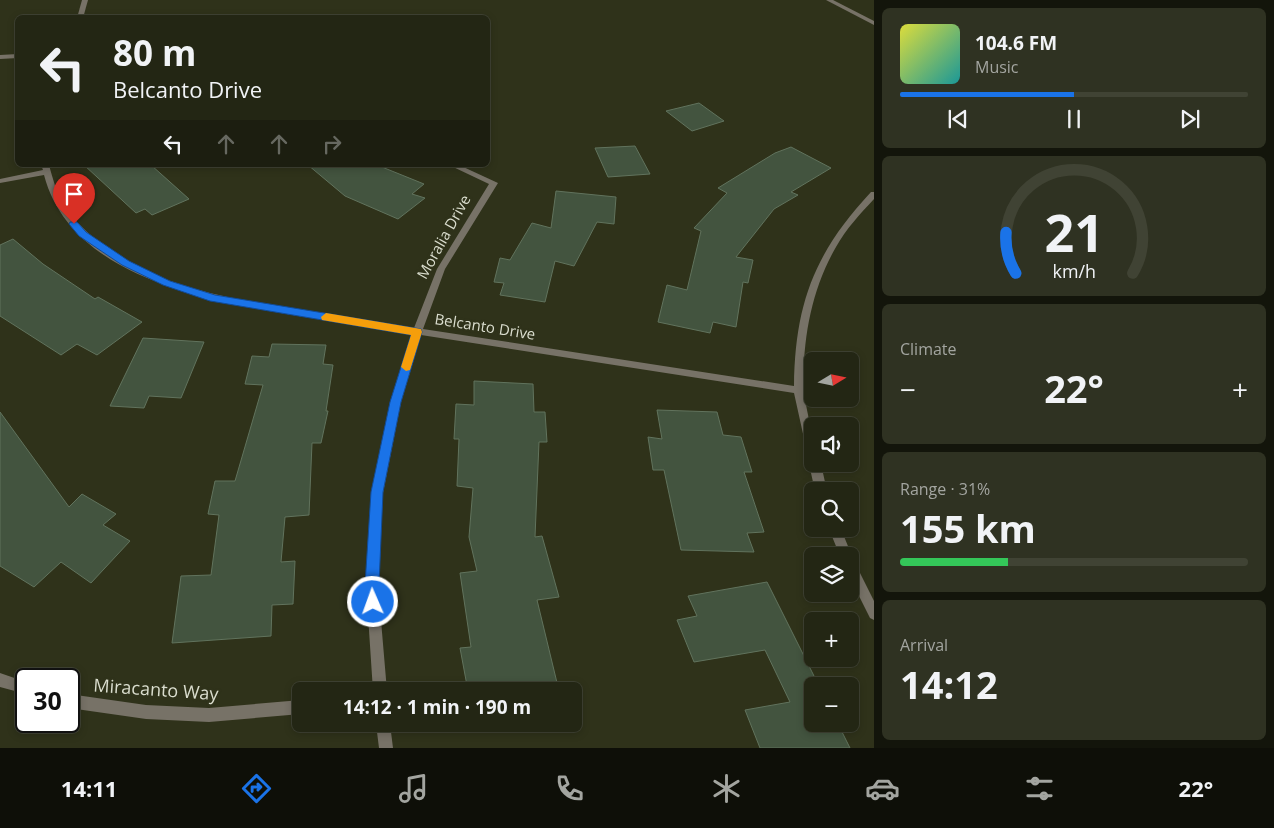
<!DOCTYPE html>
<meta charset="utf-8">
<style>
body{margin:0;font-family:"Open Sans",sans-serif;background:#2f3222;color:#f1f3f6;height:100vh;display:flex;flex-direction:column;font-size:19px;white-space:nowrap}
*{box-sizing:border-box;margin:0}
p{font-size:16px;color:#a3a5a0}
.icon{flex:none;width:28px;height:28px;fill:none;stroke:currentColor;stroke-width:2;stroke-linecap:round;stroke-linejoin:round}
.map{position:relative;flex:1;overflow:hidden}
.details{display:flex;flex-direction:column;gap:8px;padding:8px;background:#13150b;width:400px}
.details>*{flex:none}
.guide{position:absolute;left:15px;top:15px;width:475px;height:152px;border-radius:8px;box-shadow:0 2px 8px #0003,0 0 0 1px #404334;background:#232614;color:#f1f3f6;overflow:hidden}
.needle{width:32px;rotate:80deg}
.controls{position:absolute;left:804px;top:352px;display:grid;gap:10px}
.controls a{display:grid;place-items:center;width:55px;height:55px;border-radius:8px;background:#232614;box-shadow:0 2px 8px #0003,0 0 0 1px #404334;font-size:25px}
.speed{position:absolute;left:15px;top:668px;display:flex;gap:10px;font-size:25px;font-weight:700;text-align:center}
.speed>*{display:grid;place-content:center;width:65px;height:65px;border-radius:50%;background:#232614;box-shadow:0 2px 8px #0003,0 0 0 1px #404334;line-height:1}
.speed .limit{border:2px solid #111;border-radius:8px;background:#fff;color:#111}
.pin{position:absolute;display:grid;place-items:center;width:42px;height:42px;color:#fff;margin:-51px -21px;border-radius:50% 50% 50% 0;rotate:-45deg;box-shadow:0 0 5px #0007}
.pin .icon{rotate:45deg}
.me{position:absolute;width:55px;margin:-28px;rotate:358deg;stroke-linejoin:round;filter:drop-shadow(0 0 4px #0008)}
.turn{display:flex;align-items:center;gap:18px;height:105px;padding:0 15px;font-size:22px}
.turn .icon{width:65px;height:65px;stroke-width:2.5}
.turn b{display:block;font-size:35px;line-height:42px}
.lanes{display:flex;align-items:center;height:48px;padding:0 15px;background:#0003;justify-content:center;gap:25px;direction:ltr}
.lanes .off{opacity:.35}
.big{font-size:38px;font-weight:700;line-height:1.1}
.details .card{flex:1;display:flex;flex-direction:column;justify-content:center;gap:8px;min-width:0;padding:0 18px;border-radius:8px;background:#2f3222}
.details .dial{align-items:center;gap:0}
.dial svg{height:130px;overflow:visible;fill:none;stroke:#404334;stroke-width:7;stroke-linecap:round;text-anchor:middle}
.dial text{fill:#f1f3f6;stroke:none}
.song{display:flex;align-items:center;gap:15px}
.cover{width:60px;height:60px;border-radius:8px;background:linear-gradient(135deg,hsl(60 70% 55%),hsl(180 70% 35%))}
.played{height:5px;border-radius:2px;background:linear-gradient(90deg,#1a73e8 50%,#404334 50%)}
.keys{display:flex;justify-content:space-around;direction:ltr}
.heat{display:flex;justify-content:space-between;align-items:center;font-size:28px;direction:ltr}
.charge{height:8px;border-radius:4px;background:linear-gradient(90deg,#34c759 31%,#404334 0)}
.trip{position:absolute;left:292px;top:682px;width:290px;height:50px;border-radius:8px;background:#232614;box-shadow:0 2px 8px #0003,0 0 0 1px #404334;font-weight:700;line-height:50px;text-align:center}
.menu{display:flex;height:80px;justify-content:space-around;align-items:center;background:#0e0f08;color:#a3a5a0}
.menu .icon{width:35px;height:35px}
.menu .on{color:#1a73e8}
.menu b{font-size:22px;color:#f1f3f6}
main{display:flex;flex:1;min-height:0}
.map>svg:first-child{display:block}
</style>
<main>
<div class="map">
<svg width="874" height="748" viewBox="0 0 874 748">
<rect width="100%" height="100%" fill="#2f321a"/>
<g fill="#43543f" stroke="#61735d">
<polygon points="699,103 724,121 692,131 666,111"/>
<polygon points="635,146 650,174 608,177 595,148"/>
<polygon points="791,147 831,168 791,192 798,195 774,209 736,257 753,260 748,283 743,282 736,327 713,322 710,333 658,322 667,285 687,290 701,231 694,228 727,193 718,188 775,153"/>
<polygon points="84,165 151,165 189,199 152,215 145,209 136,213"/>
<polygon points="308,165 377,165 424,184 412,194 425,198 398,219 345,196"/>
<polygon points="556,191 616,197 614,224 597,222 574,266 555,261 545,302 500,295 504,283 494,282 500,258 510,260 532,223 551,228"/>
<polygon points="13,239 43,264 95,299 98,297 142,322 97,355 77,344 61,355 0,316 0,245"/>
<polygon points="143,338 204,342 181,398 149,396 144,408 110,406"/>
<polygon points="272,344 326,345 323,364 333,365 326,411 328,411 321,443 312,443 309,515 285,517 281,562 295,561 293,604 272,605 271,636 172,643 181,576 211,575 219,515 208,514 215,481 235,481 263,385 245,384 252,356 269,357"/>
<polygon points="474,381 533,384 534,412 545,412 547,442 539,442 535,537 542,536 559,597 537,600 559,691 468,691 460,648 471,647 460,573 477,571 469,537 473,488 457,486 459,439 454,439 456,404 474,405"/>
<polygon points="657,410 717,412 723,435 741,437 752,472 744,472 764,532 747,533 754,552 681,550 664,470 653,470 648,437 662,439"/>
<polygon points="0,412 69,507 82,494 116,514 103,525 130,541 91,583 61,562 34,587 0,566"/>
<polygon points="767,582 819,686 812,686 812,724 838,724 850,748 760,748 745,710 790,702 765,650 694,662 677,620 697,616 688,596"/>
</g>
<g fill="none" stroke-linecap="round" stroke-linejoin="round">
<g fill="#777267" fill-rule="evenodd">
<polygon points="82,0 88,0 83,18 77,18"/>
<polygon points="826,0 833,0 874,21 874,25"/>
<polygon points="18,54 18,58 0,59 0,55"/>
<path d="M41,165H49C53,179 56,191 63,204C73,220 88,233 102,245C158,287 227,298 294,309C334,315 374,321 414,328L437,269L489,184L449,165H459L498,183L445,269L423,329L794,386C795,303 815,252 871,192H874V199C860,214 846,229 836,247C812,288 802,340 804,388C805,411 815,433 812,456L808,455L807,452L794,393L421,335L401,402L383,493L378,585L387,691H373L366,585L371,493L391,402L412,334C374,328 337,322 299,316C210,301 71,278 44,175L0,183V179L43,170Z"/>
<polygon points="812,460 812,464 821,464 827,491 815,491 809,464"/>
<polygon points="829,529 841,529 852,556 850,560 854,561 874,601 874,620 870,618 850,578 850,556 840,556"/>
<polygon points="0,673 26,682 26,694 0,687"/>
<polygon points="69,694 146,705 209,708 301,700 301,714 209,722 146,719 69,708"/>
<polygon points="376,724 390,724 393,748 379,748"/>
</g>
</g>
<polygon fill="#1a73e8" stroke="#114b97" points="70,222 77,222 86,232 129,261 170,281 215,295 421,329 422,332 401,402 383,492 379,585 380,602 378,607 373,609 368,607 365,585 371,492 390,402 411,335 210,301 163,285 122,265 79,236 69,224"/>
<polygon fill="#f59e0b" points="326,313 421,329 422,332 410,370 406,371 401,367 411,335 322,320 321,317"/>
<g text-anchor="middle" stroke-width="5" stroke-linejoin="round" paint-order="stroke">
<g font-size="15" fill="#daddce" stroke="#2f321a">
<text transform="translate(444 237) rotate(-61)" y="5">Moralia Drive</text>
<text transform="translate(485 327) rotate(9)" y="5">Belcanto Drive</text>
</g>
<g font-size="18" fill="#daddce" stroke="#2f321a">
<text transform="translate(156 690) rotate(4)" y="6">Miracanto Way</text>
</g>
</g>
</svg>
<div class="controls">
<a><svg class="needle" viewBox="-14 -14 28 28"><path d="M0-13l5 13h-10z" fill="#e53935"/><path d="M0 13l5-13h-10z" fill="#a3a5a0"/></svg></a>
<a><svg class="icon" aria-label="sound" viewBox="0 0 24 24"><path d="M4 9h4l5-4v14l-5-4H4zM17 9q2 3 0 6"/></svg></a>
<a><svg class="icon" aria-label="search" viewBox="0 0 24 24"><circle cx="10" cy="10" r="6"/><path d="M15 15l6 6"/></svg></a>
<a><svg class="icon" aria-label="layers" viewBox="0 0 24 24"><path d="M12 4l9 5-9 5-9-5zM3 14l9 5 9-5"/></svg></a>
<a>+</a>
<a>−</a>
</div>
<div class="speed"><div class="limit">30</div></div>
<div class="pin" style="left:74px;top:224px;background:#d93025"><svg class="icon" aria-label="arrive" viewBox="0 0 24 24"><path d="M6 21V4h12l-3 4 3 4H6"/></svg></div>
<svg class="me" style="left:373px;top:602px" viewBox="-20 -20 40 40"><circle r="17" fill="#1a73e8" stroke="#fff" stroke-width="3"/><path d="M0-11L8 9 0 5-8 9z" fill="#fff"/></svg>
<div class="trip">14:12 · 1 min · 190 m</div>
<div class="guide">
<div class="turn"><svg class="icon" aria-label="left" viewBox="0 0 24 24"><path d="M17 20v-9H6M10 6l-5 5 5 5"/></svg><div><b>80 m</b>Belcanto Drive</div></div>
<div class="lanes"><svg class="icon" aria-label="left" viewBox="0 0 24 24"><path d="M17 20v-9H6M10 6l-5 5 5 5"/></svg><svg class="icon off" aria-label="ahead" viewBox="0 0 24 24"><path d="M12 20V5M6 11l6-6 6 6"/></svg><svg class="icon off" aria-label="ahead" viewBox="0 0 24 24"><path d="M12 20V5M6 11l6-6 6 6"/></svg><svg class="icon off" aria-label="right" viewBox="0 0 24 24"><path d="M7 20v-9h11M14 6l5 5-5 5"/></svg></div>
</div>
</div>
<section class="details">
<div class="card">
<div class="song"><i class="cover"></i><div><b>104.6 FM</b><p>Music</p></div></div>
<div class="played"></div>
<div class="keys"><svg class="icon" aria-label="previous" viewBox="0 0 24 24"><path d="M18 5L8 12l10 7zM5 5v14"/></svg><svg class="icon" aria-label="pause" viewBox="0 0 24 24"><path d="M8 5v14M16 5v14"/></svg><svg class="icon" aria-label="next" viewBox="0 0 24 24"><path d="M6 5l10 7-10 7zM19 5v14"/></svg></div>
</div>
<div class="card dial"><svg viewBox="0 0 100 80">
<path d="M14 69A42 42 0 1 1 86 69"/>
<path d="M14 69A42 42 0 0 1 8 44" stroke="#1a73e8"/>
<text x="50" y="56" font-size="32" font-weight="700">21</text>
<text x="50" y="72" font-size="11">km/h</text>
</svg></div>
<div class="card"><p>Climate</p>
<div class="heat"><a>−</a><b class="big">22°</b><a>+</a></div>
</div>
<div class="card"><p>Range · 31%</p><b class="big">155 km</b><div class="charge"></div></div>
<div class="card"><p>Arrival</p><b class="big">14:12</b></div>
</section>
</main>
<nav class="menu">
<b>14:11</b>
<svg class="icon on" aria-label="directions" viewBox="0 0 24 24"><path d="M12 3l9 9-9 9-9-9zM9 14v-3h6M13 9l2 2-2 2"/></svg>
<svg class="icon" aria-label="music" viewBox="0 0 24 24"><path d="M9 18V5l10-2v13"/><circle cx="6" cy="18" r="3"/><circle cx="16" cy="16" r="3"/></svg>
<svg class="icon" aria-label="phone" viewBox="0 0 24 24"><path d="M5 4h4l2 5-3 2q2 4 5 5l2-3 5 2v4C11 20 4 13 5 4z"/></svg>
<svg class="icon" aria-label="climate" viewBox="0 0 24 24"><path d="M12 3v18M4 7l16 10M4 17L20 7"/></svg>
<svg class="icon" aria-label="car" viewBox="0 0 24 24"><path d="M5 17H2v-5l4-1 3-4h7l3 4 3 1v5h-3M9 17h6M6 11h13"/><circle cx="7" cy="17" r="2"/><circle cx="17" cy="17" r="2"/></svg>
<svg class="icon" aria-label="filters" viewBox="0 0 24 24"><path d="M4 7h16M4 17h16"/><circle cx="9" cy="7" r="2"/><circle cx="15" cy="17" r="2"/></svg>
<b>22°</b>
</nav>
